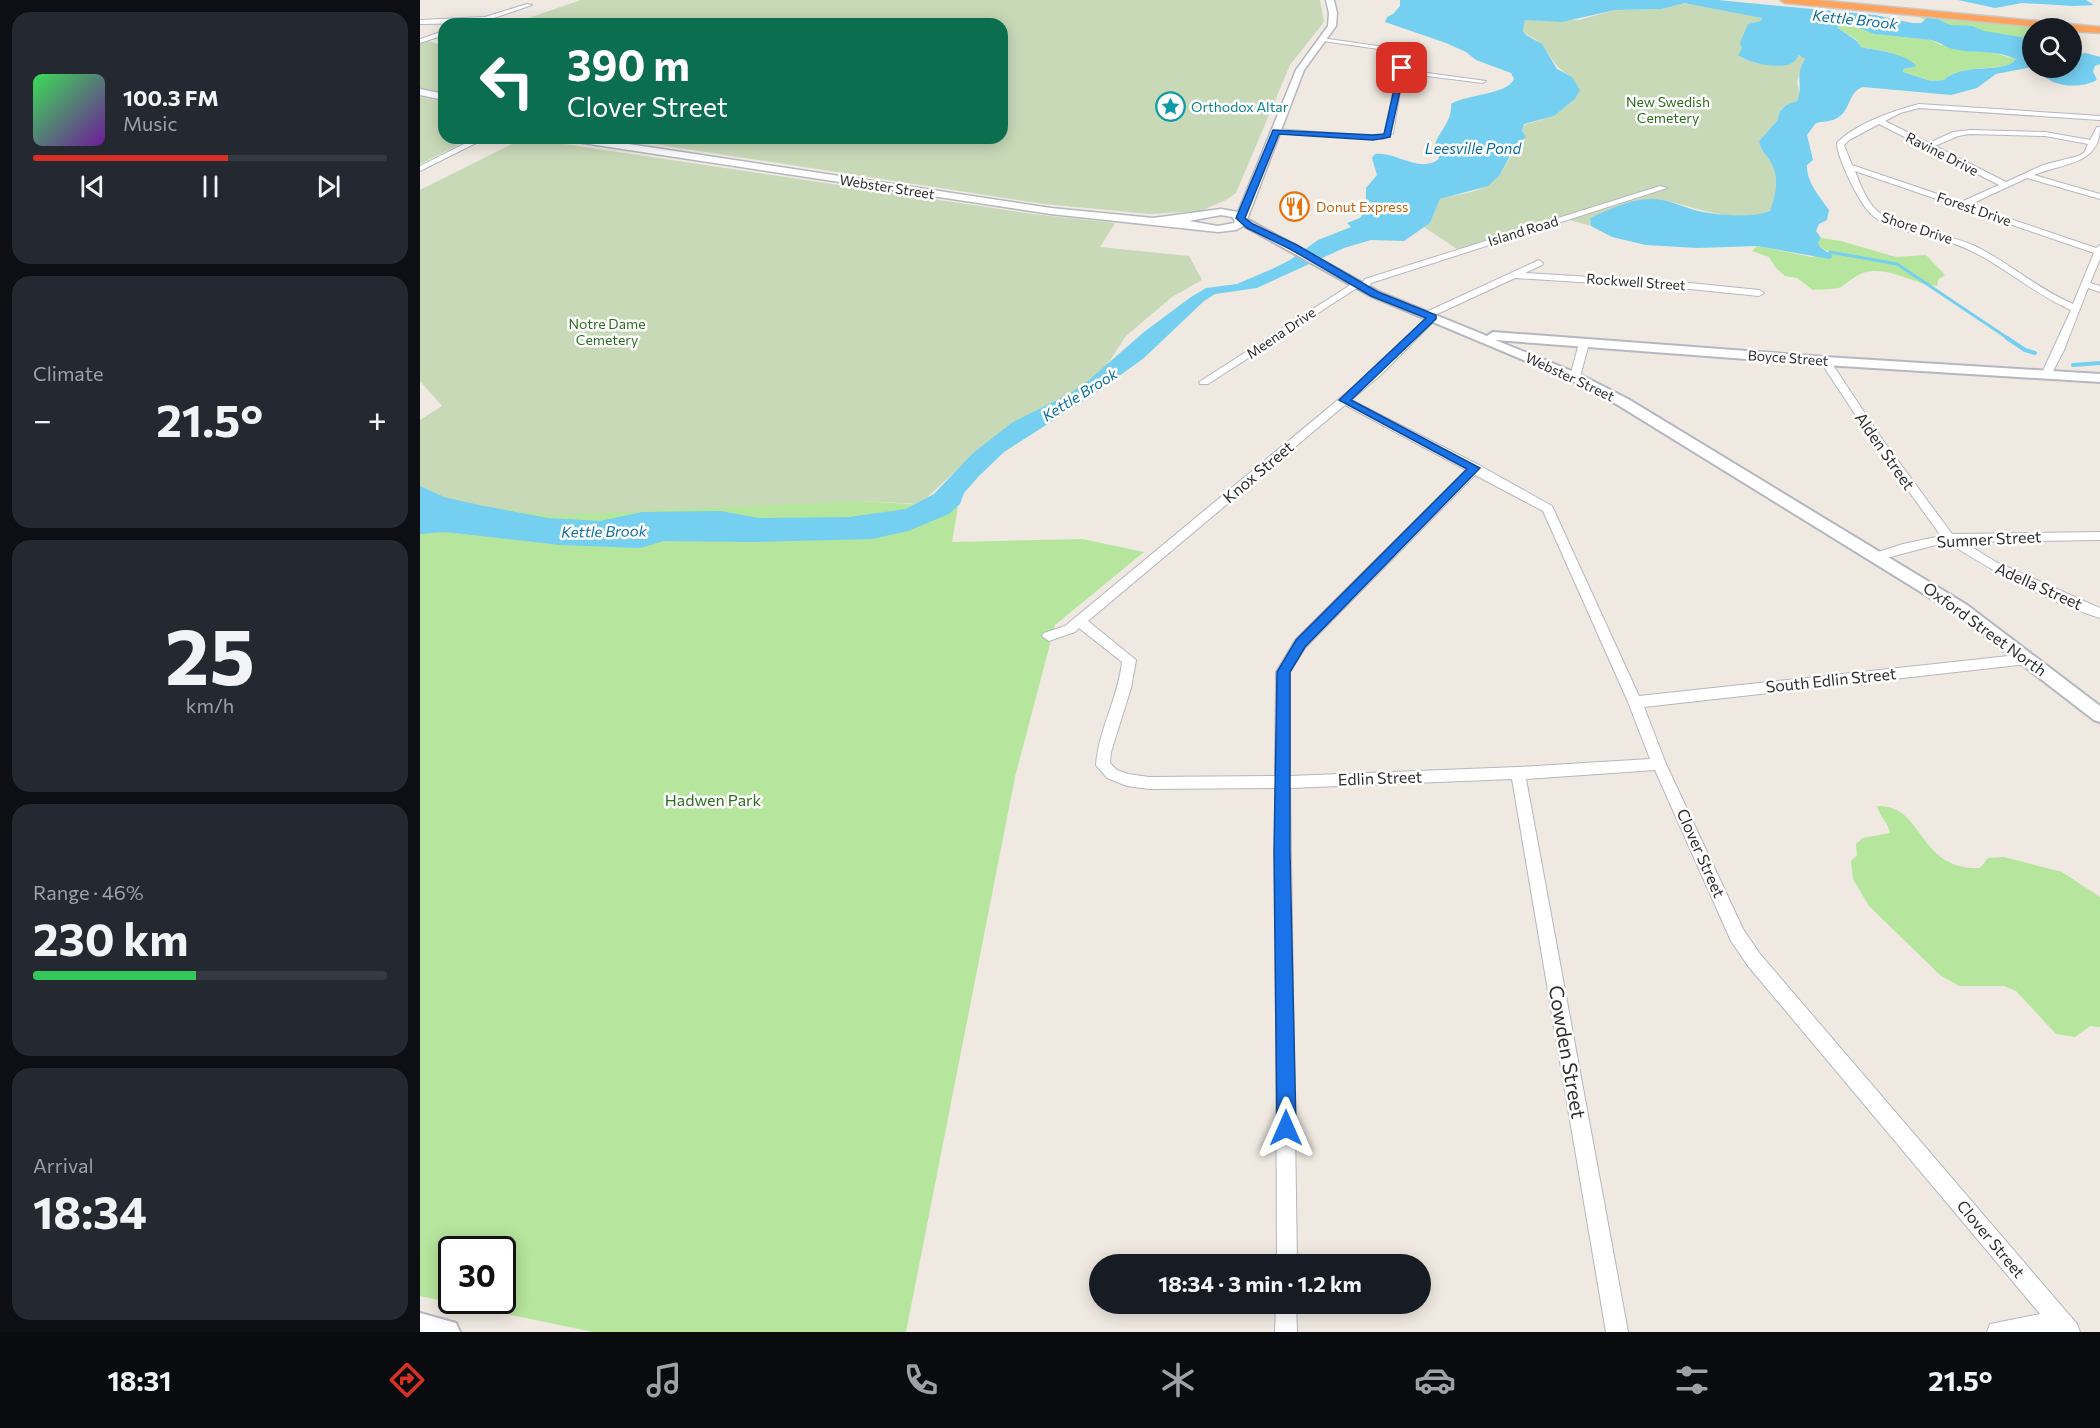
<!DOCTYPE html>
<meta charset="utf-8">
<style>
body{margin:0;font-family:Commissioner,sans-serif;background:#242831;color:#f1f3f6;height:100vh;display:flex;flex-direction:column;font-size:22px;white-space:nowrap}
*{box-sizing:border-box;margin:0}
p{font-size:20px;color:#9ea1a6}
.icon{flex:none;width:33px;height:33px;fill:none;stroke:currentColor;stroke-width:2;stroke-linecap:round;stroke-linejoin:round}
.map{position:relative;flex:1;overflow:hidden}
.details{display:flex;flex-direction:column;gap:12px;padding:12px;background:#0d0f14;width:420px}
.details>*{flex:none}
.banner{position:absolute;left:18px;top:18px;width:570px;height:126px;border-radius:18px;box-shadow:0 3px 15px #0003;background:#0b6e4f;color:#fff;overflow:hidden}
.fabs{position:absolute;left:1602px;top:18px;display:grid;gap:12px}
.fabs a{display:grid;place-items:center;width:60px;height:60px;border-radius:50%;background:#171b24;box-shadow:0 3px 15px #0003;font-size:30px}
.speed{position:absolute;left:18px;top:1236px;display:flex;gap:12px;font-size:30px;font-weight:700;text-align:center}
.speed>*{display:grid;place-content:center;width:78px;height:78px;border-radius:50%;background:#171b24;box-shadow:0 3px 15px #0003;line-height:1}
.speed .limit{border:3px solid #111;border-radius:9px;background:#fff;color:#111}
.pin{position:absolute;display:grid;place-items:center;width:51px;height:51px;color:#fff;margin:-26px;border-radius:12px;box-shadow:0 3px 9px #0006}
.me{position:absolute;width:66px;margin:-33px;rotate:0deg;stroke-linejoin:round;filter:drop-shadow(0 0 4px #0008)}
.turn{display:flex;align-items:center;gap:21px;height:126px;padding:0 30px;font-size:27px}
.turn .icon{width:78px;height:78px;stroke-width:2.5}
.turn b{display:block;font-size:42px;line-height:51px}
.big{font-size:45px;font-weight:700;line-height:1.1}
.details .card{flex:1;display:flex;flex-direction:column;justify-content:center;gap:9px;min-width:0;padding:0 21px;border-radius:18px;background:#242831}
.details .dial{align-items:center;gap:0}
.dial b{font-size:78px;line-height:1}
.song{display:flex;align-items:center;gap:18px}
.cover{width:72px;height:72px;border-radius:9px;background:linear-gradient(135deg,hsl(130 70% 55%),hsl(280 70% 35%))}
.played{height:6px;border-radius:3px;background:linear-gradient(90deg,#d93025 55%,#363941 55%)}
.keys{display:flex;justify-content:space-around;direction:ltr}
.heat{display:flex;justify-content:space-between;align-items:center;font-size:33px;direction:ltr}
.charge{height:9px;border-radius:4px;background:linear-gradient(90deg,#34c759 46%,#363941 0)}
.trip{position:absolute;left:669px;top:1254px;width:342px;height:60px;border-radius:30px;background:#171b24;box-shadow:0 3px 15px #0003;font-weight:700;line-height:60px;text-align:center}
.menu{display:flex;height:96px;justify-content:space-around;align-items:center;background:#090b0e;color:#9ea1a6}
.menu .icon{width:42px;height:42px}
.menu .active{color:#d93025}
.menu b{font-size:27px;color:#f1f3f6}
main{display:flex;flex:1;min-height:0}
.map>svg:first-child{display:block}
</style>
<main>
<section class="details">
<div class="card">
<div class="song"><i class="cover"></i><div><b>100.3 FM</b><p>Music</p></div></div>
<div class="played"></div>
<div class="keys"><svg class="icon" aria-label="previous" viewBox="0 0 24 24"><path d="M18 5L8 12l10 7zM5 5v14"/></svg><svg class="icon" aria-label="pause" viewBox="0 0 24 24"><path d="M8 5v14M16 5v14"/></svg><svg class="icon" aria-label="next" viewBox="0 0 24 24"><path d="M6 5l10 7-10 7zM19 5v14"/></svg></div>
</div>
<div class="card"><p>Climate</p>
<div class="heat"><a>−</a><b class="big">21.5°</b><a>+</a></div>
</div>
<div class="card dial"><b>25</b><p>km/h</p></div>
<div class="card"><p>Range · 46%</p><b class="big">230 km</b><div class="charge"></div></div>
<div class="card"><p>Arrival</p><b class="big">18:34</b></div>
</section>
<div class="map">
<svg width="1680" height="1332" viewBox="0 0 1680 1332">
<rect width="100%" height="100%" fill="#efe9e1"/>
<g fill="#b6e59e" fill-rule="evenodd">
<polygon points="1497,16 1517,16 1649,28 1612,28 1612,45 1518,26"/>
<path d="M1420,23L1437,27L1454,34L1511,40L1521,45L1559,52H1571L1596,59C1586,74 1544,61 1524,80L1511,81L1483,72V69L1494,67C1481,51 1460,51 1441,47L1437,40L1418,28Z"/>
<path d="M1401,238L1421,241L1476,257L1506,255L1525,275L1518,280L1517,286C1495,284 1475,270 1453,271C1438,272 1433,279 1421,287C1415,290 1400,289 1393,290L1377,278L1365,276L1356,268L1349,257L1332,251L1337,246L1392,257L1410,252L1400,247L1398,242Z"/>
<path d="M0,486L30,503L441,501L538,507L532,542L662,539L724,552L635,625L595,777L486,1332H173L0,1296ZM32,1250H82V1300H32Z"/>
<path d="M1457,806C1505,804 1496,870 1560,868L1568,858L1584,857L1642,872L1680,897V1027L1670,1026L1655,1037L1636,1034L1596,991L1584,986H1539L1520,975L1449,906L1433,879L1431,861L1437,855L1436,844L1443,838L1470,833C1468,822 1460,817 1457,806Z"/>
</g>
<g fill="#c8d9b8">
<polygon points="161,0 900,0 904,22 870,65 816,193 806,200 780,211 730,214 624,204 195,138 582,138 582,24 91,24"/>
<path d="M1260,3L1296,7L1343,18L1341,21L1328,24L1320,57C1336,66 1364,68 1379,55L1385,58L1377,82L1380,95L1377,101L1366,105L1360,110L1357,121L1339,141C1341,151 1345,153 1350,161C1360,177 1356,195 1350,212C1315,225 1277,207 1242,200C1232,198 1183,214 1170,218L1171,226L1143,218L1037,249L1004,227L1010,223L1020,199C1039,194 1068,192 1080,174C1089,161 1093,150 1105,140L1102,131L1104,125L1134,116L1155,99L1152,77C1132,66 1133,57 1119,42C1113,37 1108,37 1103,31L1105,20H1159L1195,10L1242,9Z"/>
<polygon points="7,41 24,45 24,92 0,88 0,43"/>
<polygon points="0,97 24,102 24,138 52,138 0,164"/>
<polygon points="104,138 613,214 695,223 680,247 769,256 782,280 752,297 706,336 681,374 543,464 500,504 441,501 134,515 30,503 0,486 0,420 22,406 0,381 0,190"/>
</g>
<g fill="#75cff0" fill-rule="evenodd">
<path d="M980,0H1298L1455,15L1492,23H1501L1507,18L1517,19L1530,25L1552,26L1564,31L1612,39V54L1604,55L1612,57V67L1576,74L1557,88L1531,95L1443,87C1427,92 1431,113 1415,119C1410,122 1402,121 1396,123L1387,135L1393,160L1387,165C1386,181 1400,197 1409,210L1407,220L1399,224L1396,231L1401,238L1398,242L1400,247L1413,256L1410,259L1337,246L1277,248L1226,245L1192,237L1171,226L1170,218C1188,210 1213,198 1232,199C1244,199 1257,204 1268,208C1287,215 1331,219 1350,211C1356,194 1360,177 1350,161C1345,153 1341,151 1339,141L1357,121L1360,111L1366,105L1377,101C1384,88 1374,76 1385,59L1379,55C1377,58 1375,61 1372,63C1361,70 1327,63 1318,55L1322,49L1320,43L1328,24L1341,21L1342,18L1264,3L1242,9L1195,10L1142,22L1105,20L1103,31L1106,35L1122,44L1137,69L1152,77L1160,90L1155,99L1134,116L1104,124L1102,131L1106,137L1094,149L1079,176L1068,186L1020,199L1010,223L984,241L951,240L924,248L837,288L795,294L784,301L724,358L670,397L584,452L559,476L544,493L540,504L529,514L488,531L452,539L334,542L244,541L220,548L140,545L25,532L0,534V486L24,497L59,505L128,518L180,521L222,512L300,511L339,518L429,517L486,509L514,494L552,454L593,422L649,394L669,380L724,332L771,297L786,288L817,284L852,269L870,260L898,240L931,227L927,223L940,218L946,210V188L957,175L952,158L955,154C976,151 999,174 1019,159C1018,156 1016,153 1015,150C1013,136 1033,124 1031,104C1047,94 1087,95 1094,79L1091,73L1056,60L1046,52L1026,43L965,22L967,17L973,14L980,6ZM1420,23L1437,27L1454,34L1511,40C1521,42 1527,49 1538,50C1558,53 1577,50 1596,59C1584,75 1544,61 1524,80L1511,81L1483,72V69L1494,67L1496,65C1480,52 1460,51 1441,47L1437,41L1418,28Z"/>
<polygon points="1538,0 1666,0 1674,5 1654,6 1602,3 1575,8"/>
<path d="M1666,53L1680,57V64L1675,66L1673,71L1677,80C1662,88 1637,88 1624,76L1626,71L1617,68H1652V55Z"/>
</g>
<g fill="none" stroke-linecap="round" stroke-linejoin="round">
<polyline stroke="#75cff0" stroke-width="3" points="1410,252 1477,264 1589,339"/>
<g stroke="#75cff0" stroke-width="4">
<polyline points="1587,338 1605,350 1615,353"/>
<polyline points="1653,365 1680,363"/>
</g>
<defs>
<g id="minor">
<polygon points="107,4 112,5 59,23 0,24 0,20 65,17"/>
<polygon points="24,31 24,35 0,43 0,39"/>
<polygon points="901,38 993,51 985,70 1066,81 1063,83 983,73 973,133 964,139 853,133 852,131 856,129 953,136 962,135 966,132 977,71 987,53 903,41"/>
<path d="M1499,104L1680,116V120L1499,108L1480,113L1465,121L1509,143L1533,132L1550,130L1625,132L1670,140L1677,127H1680C1680,166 1641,163 1614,175L1680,194V199L1607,178L1549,205L1676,248L1680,245V259L1670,283L1680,286V292L1668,288L1644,350L1630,377H1622L1621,375L1651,310C1609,292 1577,259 1535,244C1508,233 1471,234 1450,213C1439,202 1417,158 1417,143C1433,125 1475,110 1499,104ZM1459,124L1579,185L1541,202L1432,165L1424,145L1429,140ZM1550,134L1625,136L1668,144L1664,153L1658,156L1623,165L1586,182L1515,146L1538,136ZM1435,171L1674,253L1653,304C1618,289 1591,264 1557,247C1527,232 1488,234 1461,214C1447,204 1441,186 1435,171Z"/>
<polygon points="56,138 66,138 0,171 0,166"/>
<polygon points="1240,186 1247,188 951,283 947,290 941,290 940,286 788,384 780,384 779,382 935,282 942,283 945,279"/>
<path d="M1119,260L1123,263L1122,265L1105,273L1270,283L1339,290L1344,293L1339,296L1270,289L1095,278L1015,315L1018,317L1016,319L962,374L931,400L1059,465L1132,506L1219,696L1607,654L1614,659L1607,664L1224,707L1246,764L1323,929L1340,954L1657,1324L1660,1332H1567L1570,1324L1620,1314L1328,966L1311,941L1235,770L1106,779L1208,1332H1186L1092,779L870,788L877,1264H857L855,788L729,789L707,786L687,778L676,765C679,729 698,698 702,662L659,628L655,632L629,641L622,636L624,633L645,626L954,370L1007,318L1002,315L1004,313ZM925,405L1046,470L875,640L856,672L855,776L729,777L708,774L697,770L690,763L691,752L711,688L716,660L668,621ZM1055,475L1123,511L1208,702L1230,759L1098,767L870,776V672L885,648Z"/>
<polygon points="1164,340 1169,343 1160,377 1159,379 1151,379 1150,377 1159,343"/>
<path d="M1405,358L1409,359L1462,439L1532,534L1680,532V540L1544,542L1576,562L1680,608V618C1626,601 1574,572 1527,542L1459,560L1455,559L1453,556L1455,553L1483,544L1521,536L1454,443L1400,361Z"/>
<polygon points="856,1304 876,1304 877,1332 855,1332"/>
</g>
<g id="tertiary">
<polygon points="817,218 825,218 959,292 1067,336 1073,332 1405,357 1680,374 1680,382 1405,365 1075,340 1159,374 1208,399 1547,605 1680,706 1680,722 1674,720 1535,613 1198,405 1151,380 951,296 817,222"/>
<polygon points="0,1313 36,1323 40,1332 0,1332"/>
</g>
<g id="secondary">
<path d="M906,0H914L917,13L916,26L884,70L825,225L816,230L798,232L631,214L150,141L145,138H169L631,208L733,218L801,209L818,212L876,70L908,26L909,13ZM801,215L812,217L815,221L814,223L798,226L769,221Z"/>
<polygon points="0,89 24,94 24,100 0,95"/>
</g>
<polygon id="motorway" points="1360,0 1397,0 1680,27 1680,33 1652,31 1652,28 1631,28 1365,3"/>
</defs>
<use href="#minor" stroke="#b4b7c1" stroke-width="2"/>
<use href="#tertiary" stroke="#b4b7c1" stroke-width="4"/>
<use href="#secondary" stroke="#b4b7c1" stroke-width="3"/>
<use href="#motorway" stroke="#c9c9c9" stroke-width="3"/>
<use href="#minor" fill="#fff" fill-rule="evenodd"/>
<use href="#tertiary" fill="#fff" fill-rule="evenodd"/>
<use href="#secondary" fill="#fff" fill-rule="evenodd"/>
<use href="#motorway" fill="#ffa35c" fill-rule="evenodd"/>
</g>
<polygon fill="#1a73e8" stroke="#114b97" stroke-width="1.5" points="979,67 985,68 970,137 953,140 859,134 825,218 833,224 877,245 958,292 1016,315 1016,319 931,400 1060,468 885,647 870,672 870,852 876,1128 873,1134 866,1137 860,1134 857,1128 854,852 857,672 876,640 1047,469 919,400 1006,318 951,296 870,249 827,228 816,218 853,130 953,135 964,134"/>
<defs>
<symbol id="sight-ring" viewBox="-11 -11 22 22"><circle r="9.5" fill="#fff" stroke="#0f9aa8" stroke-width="1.5"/><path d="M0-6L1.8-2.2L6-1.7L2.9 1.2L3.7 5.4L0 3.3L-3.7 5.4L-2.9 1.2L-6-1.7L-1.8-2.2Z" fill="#0f9aa8"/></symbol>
<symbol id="restaurant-ring" viewBox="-11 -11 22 22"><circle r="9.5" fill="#fff" stroke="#e8710a" stroke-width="1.5"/><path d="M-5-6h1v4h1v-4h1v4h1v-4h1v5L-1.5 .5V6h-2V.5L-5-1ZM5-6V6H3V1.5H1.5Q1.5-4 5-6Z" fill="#e8710a"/></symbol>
</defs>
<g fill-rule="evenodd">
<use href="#sight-ring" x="734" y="90" width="33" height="33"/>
<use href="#restaurant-ring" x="858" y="190" width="33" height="33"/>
</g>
<g text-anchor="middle" stroke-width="5" stroke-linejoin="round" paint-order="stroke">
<g font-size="14" fill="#2c6e1b" stroke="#fff">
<text x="1248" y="107">New Swedish<tspan x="1248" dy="16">Cemetery</tspan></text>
<text x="187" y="329">Notre Dame<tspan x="187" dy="16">Cemetery</tspan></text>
</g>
<g font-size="14" fill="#0d838f" stroke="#fff" text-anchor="start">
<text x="771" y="112">Orthodox Altar</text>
</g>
<g font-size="14" fill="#2e2e2e" stroke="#fff">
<text transform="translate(1522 154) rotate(27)" y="5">Ravine Drive</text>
<text transform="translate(467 187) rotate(9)" y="5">Webster Street</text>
<text transform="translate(1554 209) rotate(19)" y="5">Forest Drive</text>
<text transform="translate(1497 228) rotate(18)" y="5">Shore Drive</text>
<text transform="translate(1103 231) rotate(-17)" y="5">Island Road</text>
<text transform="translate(1216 282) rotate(4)" y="5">Rockwell Street</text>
<text transform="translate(861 333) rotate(-34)" y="5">Meena Drive</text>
<text transform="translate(1368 358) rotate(4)" y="5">Boyce Street</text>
<text transform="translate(1150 377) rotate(25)" y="5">Webster Street</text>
</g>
<g font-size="14" fill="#c56008" stroke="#fff" text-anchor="start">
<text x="896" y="212">Donut Express</text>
</g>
<g font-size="15" font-style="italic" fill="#0d6fa3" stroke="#fff">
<text transform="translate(1435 20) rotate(6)" y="5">Kettle Brook</text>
<text x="1053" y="154">Leesville Pond</text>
<text transform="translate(660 395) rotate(-32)" y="5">Kettle Brook</text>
<text transform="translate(184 532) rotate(-1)" y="5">Kettle Brook</text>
</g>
<g font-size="16" fill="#2e2e2e" stroke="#fff">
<text transform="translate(1465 451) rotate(55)" y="6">Alden Street</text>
<text transform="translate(838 472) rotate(-40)" y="6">Knox Street</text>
<text transform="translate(1569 539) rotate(-3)" y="6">Sumner Street</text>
<text transform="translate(1619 586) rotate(24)" y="6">Adella Street</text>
<text transform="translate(1565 629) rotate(36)" y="6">Oxford Street North</text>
<text transform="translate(1411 680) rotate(-6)" y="6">South Edlin Street</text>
<text transform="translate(960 778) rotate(-2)" y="6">Edlin Street</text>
<text transform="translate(1281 853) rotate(66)" y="6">Clover Street</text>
<text transform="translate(1571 1239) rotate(50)" y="6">Clover Street</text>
</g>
<g font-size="16" fill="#2c6e1b" stroke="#fff">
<text x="293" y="806">Hadwen Park</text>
</g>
<g font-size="20" fill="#2e2e2e" stroke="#fff">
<text transform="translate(1147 1052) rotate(80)" y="7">Cowden Street</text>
</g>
</g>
</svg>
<div class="fabs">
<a><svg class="icon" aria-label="search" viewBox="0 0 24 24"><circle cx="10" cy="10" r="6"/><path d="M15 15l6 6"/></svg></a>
</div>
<div class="speed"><div class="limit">30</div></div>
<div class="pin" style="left:982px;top:68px;background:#d93025"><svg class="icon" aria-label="arrive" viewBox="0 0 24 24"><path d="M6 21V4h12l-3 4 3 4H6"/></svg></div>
<svg class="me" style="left:866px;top:1128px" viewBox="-20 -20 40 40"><path d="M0-17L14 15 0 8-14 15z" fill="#1a73e8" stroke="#fff" stroke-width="4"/></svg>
<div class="trip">18:34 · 3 min · 1.2 km</div>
<div class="banner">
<div class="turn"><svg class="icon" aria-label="left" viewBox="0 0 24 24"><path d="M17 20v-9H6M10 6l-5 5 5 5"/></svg><div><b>390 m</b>Clover Street</div></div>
</div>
</div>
</main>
<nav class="menu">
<b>18:31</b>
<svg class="icon active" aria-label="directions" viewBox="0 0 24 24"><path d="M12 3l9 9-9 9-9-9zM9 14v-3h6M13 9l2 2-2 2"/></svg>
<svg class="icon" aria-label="music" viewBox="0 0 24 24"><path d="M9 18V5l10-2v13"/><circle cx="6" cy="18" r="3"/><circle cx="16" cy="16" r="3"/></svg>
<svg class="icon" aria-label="phone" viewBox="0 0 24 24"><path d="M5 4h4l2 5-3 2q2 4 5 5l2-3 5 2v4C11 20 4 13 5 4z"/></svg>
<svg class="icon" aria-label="climate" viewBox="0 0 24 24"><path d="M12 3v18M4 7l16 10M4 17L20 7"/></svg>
<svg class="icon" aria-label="car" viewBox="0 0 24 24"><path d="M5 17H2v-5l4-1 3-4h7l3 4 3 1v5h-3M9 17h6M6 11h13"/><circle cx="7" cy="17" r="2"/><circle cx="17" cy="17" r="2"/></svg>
<svg class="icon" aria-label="filters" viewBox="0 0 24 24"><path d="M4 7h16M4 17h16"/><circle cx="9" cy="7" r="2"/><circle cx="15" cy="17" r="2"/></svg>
<b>21.5°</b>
</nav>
